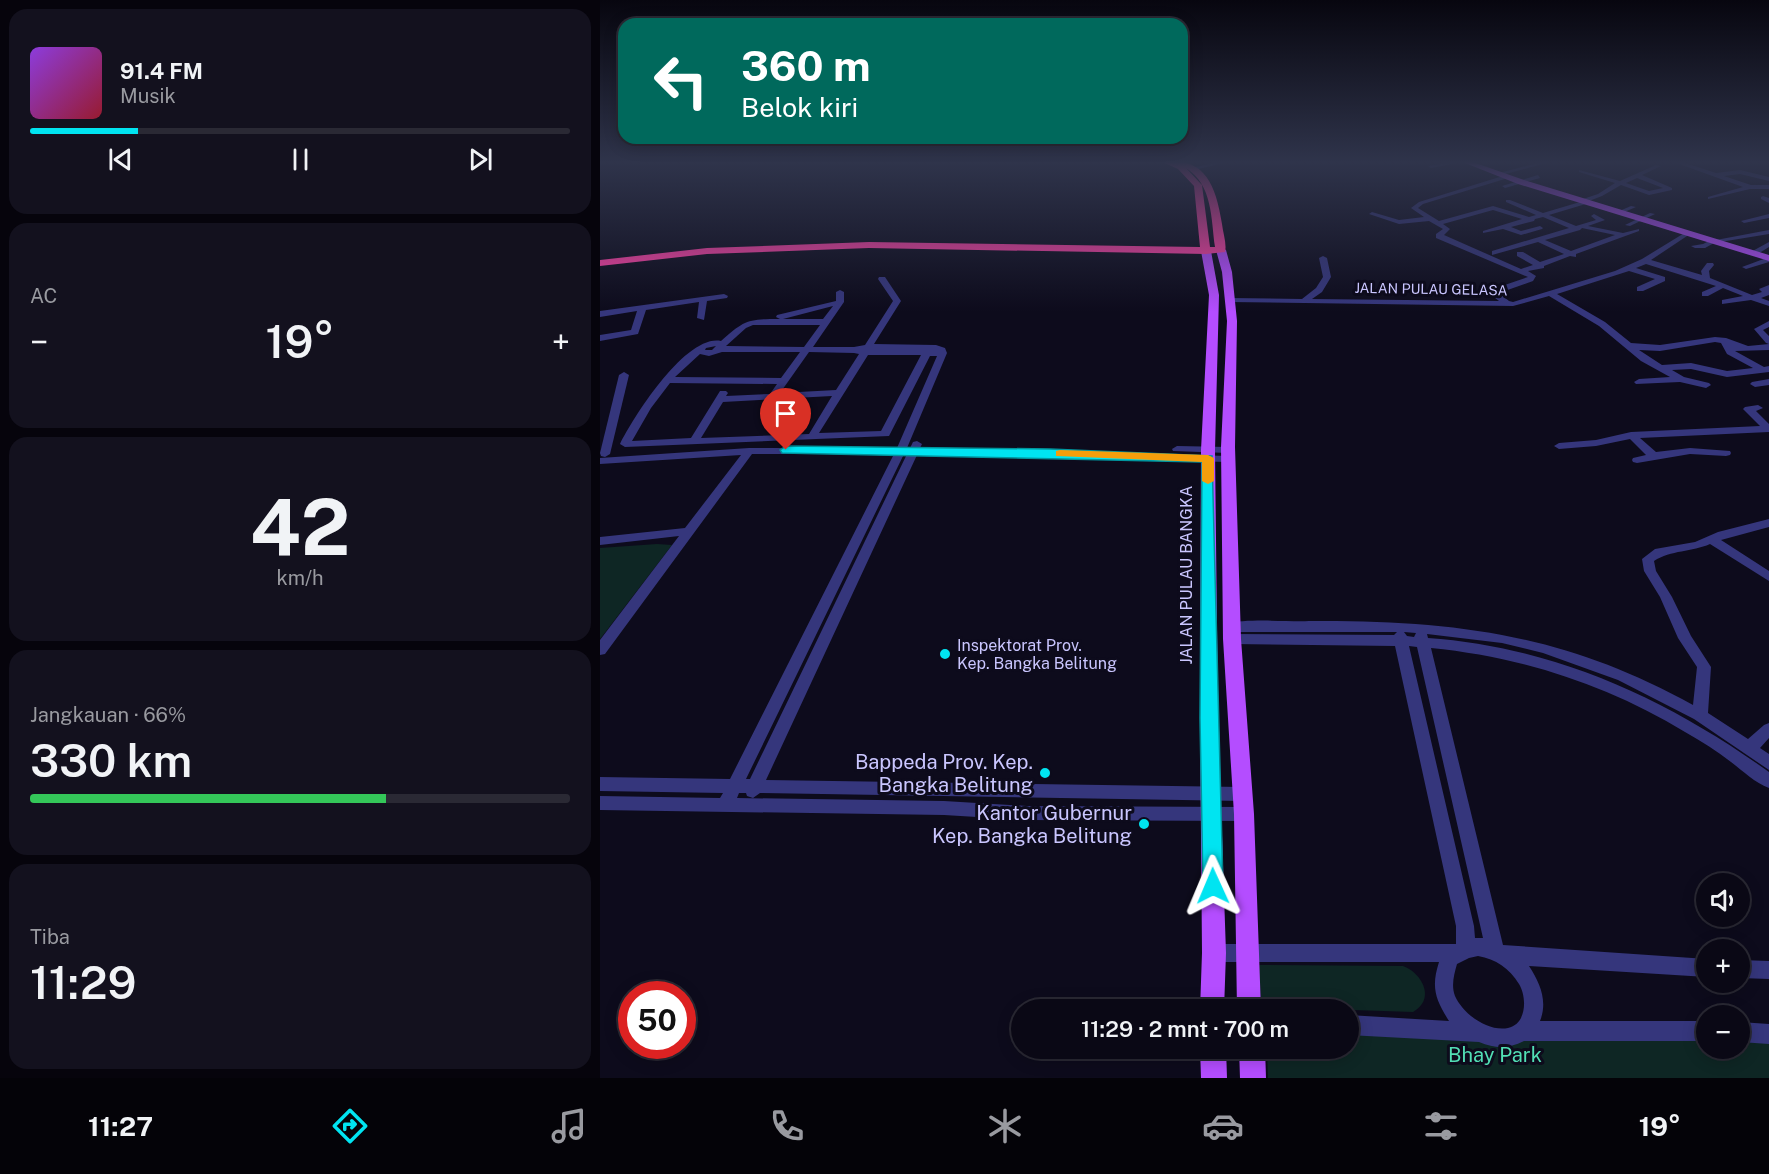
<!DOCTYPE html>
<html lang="id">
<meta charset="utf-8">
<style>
body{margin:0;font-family:"Public Sans",sans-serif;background:#13111e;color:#f1f3f6;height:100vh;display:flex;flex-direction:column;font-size:22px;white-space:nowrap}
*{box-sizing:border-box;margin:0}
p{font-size:20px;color:#999aa0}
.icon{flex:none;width:33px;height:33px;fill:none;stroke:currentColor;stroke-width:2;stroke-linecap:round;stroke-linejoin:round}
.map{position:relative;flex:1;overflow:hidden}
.side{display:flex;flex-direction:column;gap:9px;padding:9px;background:#06040c;width:600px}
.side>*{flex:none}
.banner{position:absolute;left:18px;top:18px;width:570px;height:126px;border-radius:18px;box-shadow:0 3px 15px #0003,0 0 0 2px #2a2934;background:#00695c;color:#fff;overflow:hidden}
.tools{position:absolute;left:1096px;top:873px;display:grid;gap:12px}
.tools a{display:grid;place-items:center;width:54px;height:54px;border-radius:50%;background:#0a0815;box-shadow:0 3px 15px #0003,0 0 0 2px #2a2934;font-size:30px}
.speed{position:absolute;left:18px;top:981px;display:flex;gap:12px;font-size:30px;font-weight:700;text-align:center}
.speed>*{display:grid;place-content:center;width:78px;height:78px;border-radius:50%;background:#0a0815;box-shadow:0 3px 15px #0003,0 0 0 2px #2a2934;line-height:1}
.speed .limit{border:9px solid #d22;background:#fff;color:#111}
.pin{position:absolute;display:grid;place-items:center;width:51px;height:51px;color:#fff;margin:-62px -26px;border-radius:50% 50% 50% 0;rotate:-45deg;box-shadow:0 0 6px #0007}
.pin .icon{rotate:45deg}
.me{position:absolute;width:66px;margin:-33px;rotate:359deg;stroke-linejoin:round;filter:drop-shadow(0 0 4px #0008)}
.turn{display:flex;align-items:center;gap:21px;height:126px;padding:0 24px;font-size:27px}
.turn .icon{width:78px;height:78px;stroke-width:2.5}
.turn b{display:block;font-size:42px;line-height:51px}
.big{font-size:45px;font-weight:600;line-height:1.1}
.side .tile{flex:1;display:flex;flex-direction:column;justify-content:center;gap:9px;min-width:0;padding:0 21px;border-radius:18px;background:#13111e}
.side .dial{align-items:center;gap:0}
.dial b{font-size:78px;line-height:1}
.song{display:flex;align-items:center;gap:18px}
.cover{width:72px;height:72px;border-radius:9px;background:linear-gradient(135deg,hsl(270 70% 55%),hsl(350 70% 35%))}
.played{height:6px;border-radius:3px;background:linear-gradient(90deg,#00e4f1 20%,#2a2934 20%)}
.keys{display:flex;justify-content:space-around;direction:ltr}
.heat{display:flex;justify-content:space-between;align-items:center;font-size:33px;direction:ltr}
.charge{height:9px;border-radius:4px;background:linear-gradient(90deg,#34c759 66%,#2a2934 0)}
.trip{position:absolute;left:411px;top:999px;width:348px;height:60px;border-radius:30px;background:#0a0815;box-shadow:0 3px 15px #0003,0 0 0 2px #2a2934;font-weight:600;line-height:60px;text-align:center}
.dock{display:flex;height:96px;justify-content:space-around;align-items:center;background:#040308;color:#999aa0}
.dock .icon{width:42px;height:42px}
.dock .on{color:#00e4f1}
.dock b{font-size:27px;color:#f1f3f6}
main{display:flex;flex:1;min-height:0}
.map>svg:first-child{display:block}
</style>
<main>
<section class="side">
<div class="tile">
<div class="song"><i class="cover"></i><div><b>91.4 FM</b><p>Musik</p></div></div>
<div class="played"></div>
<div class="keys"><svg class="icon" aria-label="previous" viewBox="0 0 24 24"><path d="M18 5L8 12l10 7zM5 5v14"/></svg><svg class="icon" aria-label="pause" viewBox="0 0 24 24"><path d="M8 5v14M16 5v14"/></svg><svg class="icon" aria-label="next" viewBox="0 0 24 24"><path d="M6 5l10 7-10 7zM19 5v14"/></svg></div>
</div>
<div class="tile"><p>AC</p>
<div class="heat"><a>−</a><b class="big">19°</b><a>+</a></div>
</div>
<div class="tile dial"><b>42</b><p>km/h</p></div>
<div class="tile"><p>Jangkauan · 66%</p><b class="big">330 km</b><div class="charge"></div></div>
<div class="tile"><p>Tiba</p><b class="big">11:29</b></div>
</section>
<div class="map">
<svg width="1169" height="1078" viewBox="0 0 1169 1078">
<rect width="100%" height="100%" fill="#0d0b1c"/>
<g fill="#0e2624">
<polygon points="57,544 72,545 0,639 0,548"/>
<path d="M657,965L803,966C822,973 836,999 813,1012L659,1007Z"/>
<polygon points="749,1030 1107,1033 1107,1048 1140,1048 1140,1033 1169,1033 1169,1078 668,1078 667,1049 748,1048"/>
</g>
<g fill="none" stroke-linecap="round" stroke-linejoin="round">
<g fill="#35367c" fill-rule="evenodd">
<polygon points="622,161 632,161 594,170 591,168"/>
<polygon points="856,161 868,161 831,168 828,166"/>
<polygon points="945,161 954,161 898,176 895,174"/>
<polygon points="987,161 1010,161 1007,163"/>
<polygon points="1044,161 1051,161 1048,163"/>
<polygon points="1071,161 1079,161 1116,173 1140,170 1169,177 1169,181 1140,174 1124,176 1151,185 1169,185 1169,189 1150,189 1108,199 1108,197 1143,187"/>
<path d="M1056,165L1061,166L1042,175L1072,188V190L1049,195L1021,185L1002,196L989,201V203L949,215L976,226L996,220L991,216L994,214L1005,220L988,226L1023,233L1039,229V231L976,254V257L970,256L944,266V268L928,271L936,276L933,281L899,293L909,301L913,302L1015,271L1042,259L1086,232H1090V234L1051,260L1102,275L1101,271L1107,263H1113L1114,265L1109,271L1110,278L1152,295L1162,292L1159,289L1169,285V295L1161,298L1169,301V306L1151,300L1122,304V300L1143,296L1123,288L1108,296H1102V292L1116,286L1046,264L1036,268L1065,277V281L1043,291H1037V287L1055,279L1029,271L957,294L1005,322L1031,343L1060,345L1115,337L1126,338L1148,346L1169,344V350L1135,351L1164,367L1169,366V372L1127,377L1091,369L1072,370L1084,377L1109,383L1111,385L1106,388L1080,382L1036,384L1034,382L1039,379L1070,377L1041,361L999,326L949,296L913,306L629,302L625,300L629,298L702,299L716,288L723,277L719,258L723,256L727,258L731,277L722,292L712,299L899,301L890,294V290L928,277L836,238V234L843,229L829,221L799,224L769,214L772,212L799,220L824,217L811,208L819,202L906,175L908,178L823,204L818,208L839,221L893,206L929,217L936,215L906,202V200H910L943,213L980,202V200L998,194L1015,183L979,172V170L1020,181ZM1037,178L1063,188L1049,191L1026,183ZM893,210L922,219L883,231V233L903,229L921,235L942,229L943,228L940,226L921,231L911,227L934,221L935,219L943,217L969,228L892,251V255L938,242L964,254L940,262L923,252H917V256L933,265L921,269L844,235L850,229L843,224ZM982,228L1015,235L971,251L945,240L980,230ZM1115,342L1121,343L1127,354L1153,368L1127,371L1091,363L1062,365L1039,350L1060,351Z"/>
<polygon points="938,175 940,178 905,188 902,186"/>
<polygon points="1163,196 1169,198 1169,203 1161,199 1161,197"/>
<polygon points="1031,206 1036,207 1022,213 1017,212"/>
<polygon points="1050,213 1055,214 1030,226 1025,225"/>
<polygon points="1169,214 1169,218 1144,223 1141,221"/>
<polygon points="1169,230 1169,234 1114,243 1105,248 1095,248 1091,246 1103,244 1113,239 1116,240"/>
<polygon points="1169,242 1169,247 1156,255 1149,253"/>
<polygon points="1169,257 1169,262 1146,269 1142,267"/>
<path d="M279,277H285L301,301L274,344L336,345L345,348L347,353L307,448H310L313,442L317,441L322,444L320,448L629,456L634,459L629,462L317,455L166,780L642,787L648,789L650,794L648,799L642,801L160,793L153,798L147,796L146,793H139L137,798L344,801L427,806L644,807L650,809L652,814L650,819L644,821L427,820L344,815L0,810V796L120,798L123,793L0,791V777L130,779L294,454H152L5,654L0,655V640L79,536L0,545V537L85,528L141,455L0,464V458L149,448H297L337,356H330L289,436L25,447L20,444C34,416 86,334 121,341C145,320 147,319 180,319L176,317L177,315L236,301V292L240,290L244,292V302L213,347H254L265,345L293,301L278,279ZM233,306L223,319H180H183ZM153,325H220L204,347L126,346L146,328ZM116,346L112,350H105L106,348ZM122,352H200L181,378L75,377L100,354L109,356ZM209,352L254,353L259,354L236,390L180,393ZM268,355H321L281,431L219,433ZM70,383L177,384L170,394L126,396L128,393L126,391H120L91,438L32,441L51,408ZM232,396L209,434L101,438L123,402ZM304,454H307L150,779H146Z"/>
<polygon points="124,294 128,296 127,298 107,301 104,320 97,318 99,302 46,310 38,334 0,341 0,335 31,330 37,311 0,317 0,311"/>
<polygon points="1169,321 1169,327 1163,330 1169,336 1169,344 1166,343 1154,329"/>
<polygon points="24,372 29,375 10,454 5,457 1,456 0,453 19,375"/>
<polygon points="1169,379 1169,385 1155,387 1150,384 1152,382"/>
<polygon points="1158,405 1163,408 1156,411 1169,424 1169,432 1040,438 1056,452 1090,448 1130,451 1131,453 1130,455 1126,456 1090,454 1037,463 1033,462 1032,460 1033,458 1046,455 1030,439 996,446 959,449 954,446 959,443 996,440 1031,432 1160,426 1143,409 1145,407"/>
<polygon points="577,446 628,447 633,450 628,453 573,451 572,449"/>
<path d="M1169,519V527L1121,540L1169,571V581L1110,544C1092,552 1071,550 1054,561L1056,571L1072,597L1091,636L1111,667L1108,713L1148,739L1164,725L1169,723V738L1160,748L1169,754V770L1094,719L1018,680L943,653L902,643L827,634L828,638C955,647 1067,699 1169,772V788C1155,783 1143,771 1131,762C1117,751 1101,741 1085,732C1007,685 922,657 831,648L903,945L1107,959V977L929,966C940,983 948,1001 940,1021H1107V1041H924C908,1049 896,1049 879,1042L748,1035V1015L849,1021C835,999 831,987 839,962H614L607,960L605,953L607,946L614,944H856V926L795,646L632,644L627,643L625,639L627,635L632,634L794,635L797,632H632L627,630L625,627L627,624C645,618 689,622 709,621C854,620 965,634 1093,705L1097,667L1078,638L1060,597L1044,571L1042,559L1055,549L1095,542L1118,532ZM804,632L816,633L814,637L807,636ZM809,646L817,647L883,938H875L874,926ZM878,956C896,959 909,968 919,984C927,997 927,1024 908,1028C888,1032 863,1014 855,996C851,985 854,975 857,964L869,958Z"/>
<polygon points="1140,960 1169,961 1169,979 1140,978"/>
<polygon points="1140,1022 1169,1024 1169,1044 1140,1042"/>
</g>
<g fill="#b44dff" fill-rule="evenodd">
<polygon points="860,161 870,161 924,180 1169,255 1169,261 918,184"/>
<polygon points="621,247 626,250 632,272 637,321 635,447 641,639 654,814 661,1010 637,1010 634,814 623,639 621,447 627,321 622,272 616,250"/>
<polygon points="606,248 611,251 619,295 615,450 618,718 626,953 624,1010 600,1010 602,953 600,718 601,450 609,295 601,251"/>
<polygon points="600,1048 626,1048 627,1078 601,1078"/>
<polygon points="639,1048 665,1048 666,1078 640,1078"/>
</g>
<path fill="#ff41a5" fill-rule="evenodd" d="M560,161C603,157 615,180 622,224C623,233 627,244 625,252L606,254L269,248L107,254L0,266V260L107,248L269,242L600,247L594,186L578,169ZM586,168C613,185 611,219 615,247H610L602,185Z"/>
</g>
<linearGradient id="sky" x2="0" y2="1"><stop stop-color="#07060f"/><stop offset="0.52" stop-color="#2f344b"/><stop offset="1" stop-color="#2f344b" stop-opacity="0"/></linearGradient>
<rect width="1169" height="312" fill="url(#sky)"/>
<polygon fill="#00e4f1" stroke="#00949d" stroke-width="1.5" points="186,446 450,449 612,456 623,886 620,892 613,895 606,892 603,886 600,718 602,462 182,453 180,450"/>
<polygon fill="#f59e0b" points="460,450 608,455 614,458 614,481 608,484 602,481 602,462 456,456 456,451"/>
<g fill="#00e4f1" stroke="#0d0b1c" stroke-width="2">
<circle cx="345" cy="654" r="6"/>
<circle cx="445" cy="773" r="6"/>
<circle cx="544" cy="824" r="6"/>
</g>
<g text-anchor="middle" stroke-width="6" stroke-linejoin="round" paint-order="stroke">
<g font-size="14" fill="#cac6ff" stroke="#0d0b1c">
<text transform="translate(831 289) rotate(1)" y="5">JALAN PULAU GELASA</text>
</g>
<g font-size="16" fill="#cac6ff" stroke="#0d0b1c">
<text transform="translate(586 575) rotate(-90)" y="6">JALAN PULAU BANGKA</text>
</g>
<g font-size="16" fill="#cac6ff" stroke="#0d0b1c" text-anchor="start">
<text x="357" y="651">Inspektorat Prov.<tspan x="357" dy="18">Kep. Bangka Belitung</tspan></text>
</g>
<g font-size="20" fill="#cac6ff" stroke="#0d0b1c" text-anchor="end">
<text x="433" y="769">Bappeda Prov. Kep.<tspan x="433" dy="23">Bangka Belitung</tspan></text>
<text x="532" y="820">Kantor Gubernur<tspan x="532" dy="23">Kep. Bangka Belitung</tspan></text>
</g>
<g font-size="20" fill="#52dfb5" stroke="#0d0b1c">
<text x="895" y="1062">Bhay Park</text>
</g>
</g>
</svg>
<div class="tools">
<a><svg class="icon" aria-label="sound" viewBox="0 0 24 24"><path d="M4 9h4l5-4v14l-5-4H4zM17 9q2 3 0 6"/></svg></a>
<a>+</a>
<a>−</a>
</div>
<div class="speed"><div class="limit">50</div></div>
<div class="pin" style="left:186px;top:450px;background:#d93025"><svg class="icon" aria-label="arrive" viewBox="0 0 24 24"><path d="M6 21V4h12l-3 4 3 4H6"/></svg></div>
<svg class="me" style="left:613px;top:886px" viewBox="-20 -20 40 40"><path d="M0-17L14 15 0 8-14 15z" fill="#00e4f1" stroke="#fff" stroke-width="4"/></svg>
<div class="trip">11:29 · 2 mnt · 700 m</div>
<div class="banner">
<div class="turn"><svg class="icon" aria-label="left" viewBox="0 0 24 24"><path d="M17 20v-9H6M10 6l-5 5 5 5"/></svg><div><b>360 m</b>Belok kiri</div></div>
</div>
</div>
</main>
<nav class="dock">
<b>11:27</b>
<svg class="icon on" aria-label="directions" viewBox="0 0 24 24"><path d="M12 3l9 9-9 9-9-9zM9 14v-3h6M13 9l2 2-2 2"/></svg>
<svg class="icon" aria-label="music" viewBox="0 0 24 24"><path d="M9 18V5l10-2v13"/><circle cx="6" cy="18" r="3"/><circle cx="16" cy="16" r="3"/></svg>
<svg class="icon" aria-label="phone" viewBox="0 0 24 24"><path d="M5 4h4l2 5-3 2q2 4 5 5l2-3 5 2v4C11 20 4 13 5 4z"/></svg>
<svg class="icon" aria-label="climate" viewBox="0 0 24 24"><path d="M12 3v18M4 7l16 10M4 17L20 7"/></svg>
<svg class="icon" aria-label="car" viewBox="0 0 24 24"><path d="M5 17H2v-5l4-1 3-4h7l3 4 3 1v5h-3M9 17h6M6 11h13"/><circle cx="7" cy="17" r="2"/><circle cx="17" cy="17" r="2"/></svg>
<svg class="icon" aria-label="filters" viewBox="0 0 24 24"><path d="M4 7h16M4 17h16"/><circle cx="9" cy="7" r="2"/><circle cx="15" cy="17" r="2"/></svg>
<b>19°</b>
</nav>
